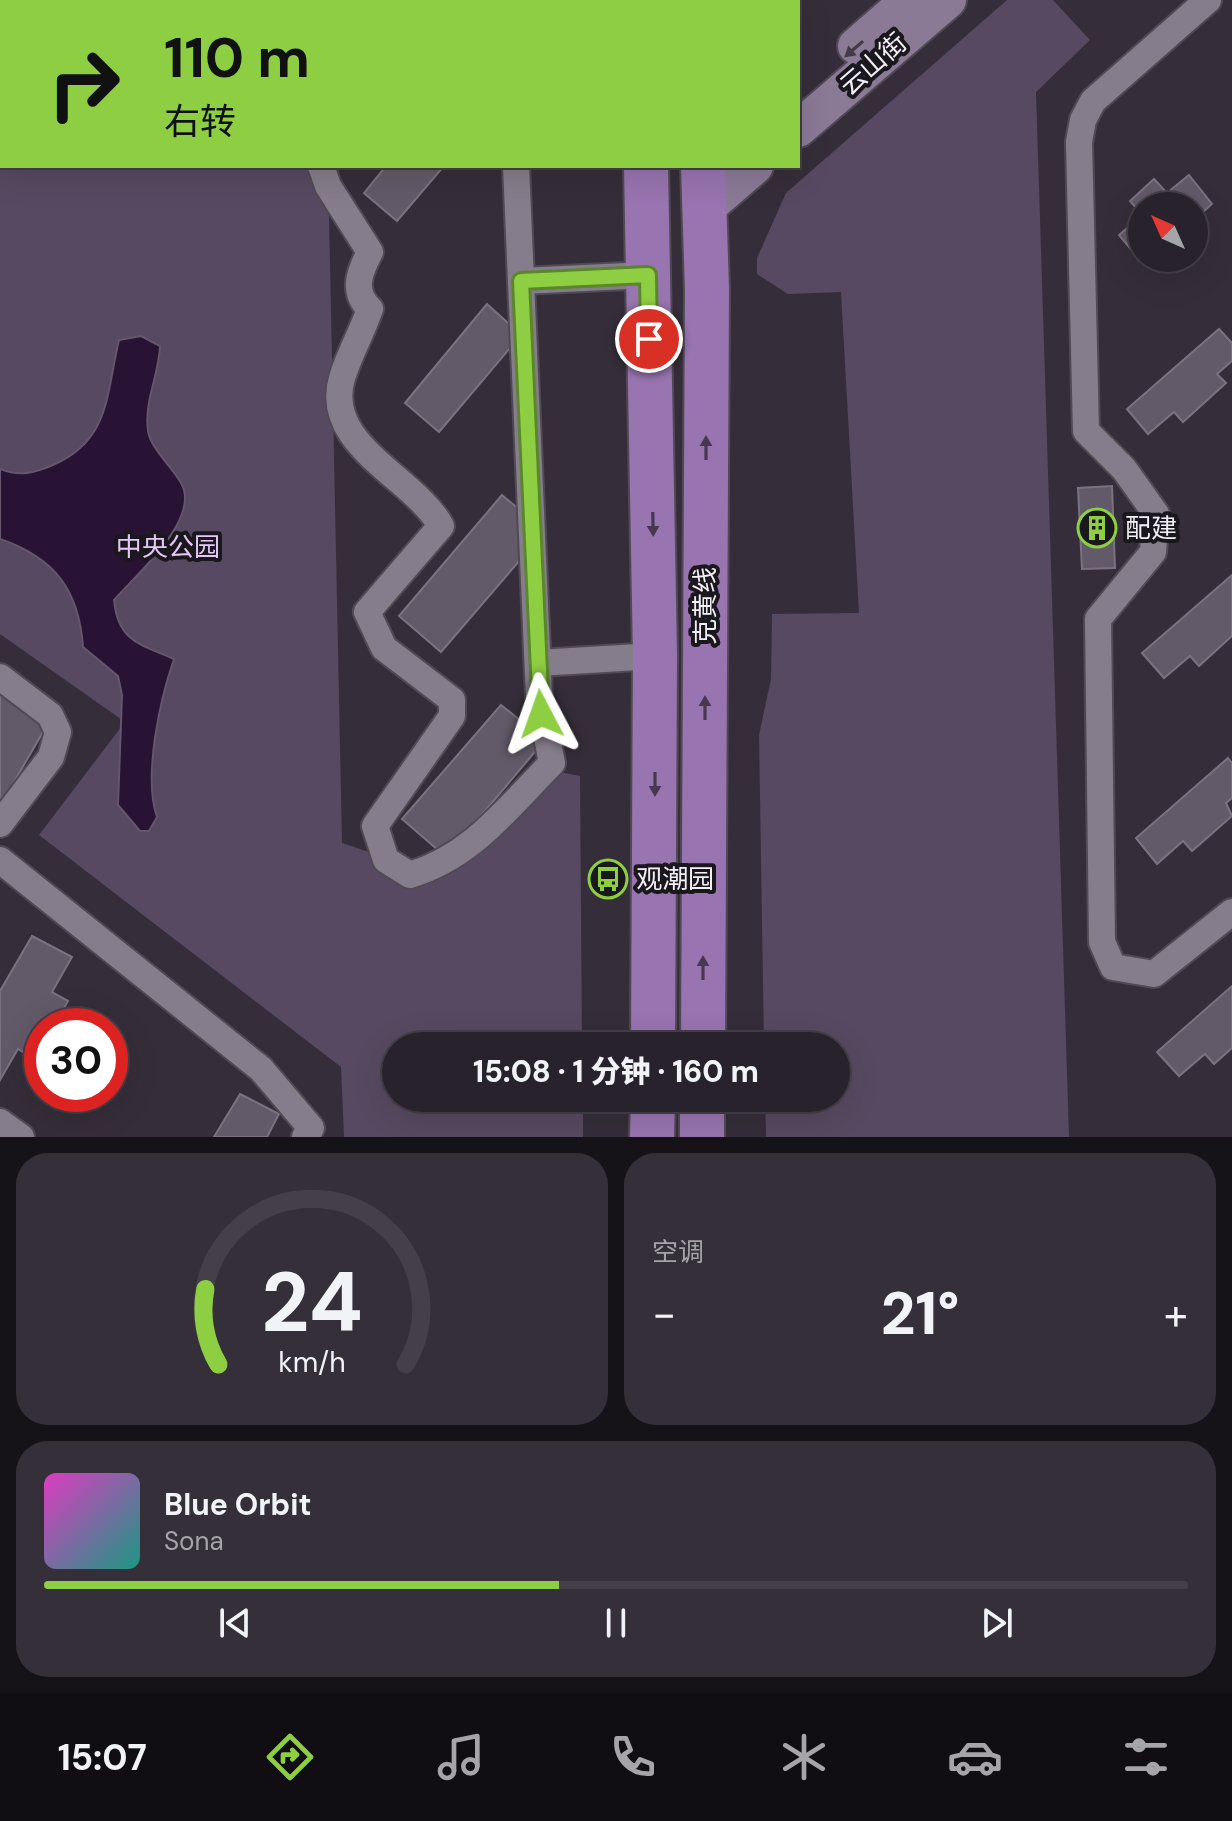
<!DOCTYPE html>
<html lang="zh">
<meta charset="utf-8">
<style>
body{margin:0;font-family:"DM Sans","Noto Sans SC",sans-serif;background:#342f38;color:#f1f3f6;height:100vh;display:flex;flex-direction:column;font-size:30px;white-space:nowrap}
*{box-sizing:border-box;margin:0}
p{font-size:26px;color:#a5a4a9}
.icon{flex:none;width:44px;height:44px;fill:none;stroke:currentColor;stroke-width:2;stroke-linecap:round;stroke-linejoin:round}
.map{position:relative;height:1137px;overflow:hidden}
.panel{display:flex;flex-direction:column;gap:16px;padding:16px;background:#161318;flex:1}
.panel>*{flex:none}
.hud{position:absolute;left:0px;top:0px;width:800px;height:168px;box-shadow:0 8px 32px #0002,0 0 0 2px #443f48;background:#8ece43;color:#111;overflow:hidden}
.needle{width:52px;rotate:315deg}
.buttons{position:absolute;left:1128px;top:192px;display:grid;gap:16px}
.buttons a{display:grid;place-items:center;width:80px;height:80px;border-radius:50%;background:#28222c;box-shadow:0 8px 32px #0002,0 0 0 2px #443f48;font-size:40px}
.speed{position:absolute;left:24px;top:1008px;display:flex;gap:16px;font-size:40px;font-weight:700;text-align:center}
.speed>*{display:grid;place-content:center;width:104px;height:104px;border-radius:50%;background:#28222c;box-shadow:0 8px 32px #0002,0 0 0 2px #443f48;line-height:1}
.speed .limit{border:12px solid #d22;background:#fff;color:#111}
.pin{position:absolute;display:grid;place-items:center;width:68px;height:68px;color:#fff;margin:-34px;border:4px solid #fff;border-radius:50%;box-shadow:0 2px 8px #0007}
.me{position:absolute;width:88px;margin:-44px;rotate:356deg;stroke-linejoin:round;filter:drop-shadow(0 0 6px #0008)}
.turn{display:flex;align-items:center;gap:28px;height:168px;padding:0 32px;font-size:36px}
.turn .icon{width:104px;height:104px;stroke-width:2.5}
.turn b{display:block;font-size:56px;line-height:68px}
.big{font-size:60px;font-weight:800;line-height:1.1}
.panel .tile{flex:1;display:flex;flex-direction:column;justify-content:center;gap:12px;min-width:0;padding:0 28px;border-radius:32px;background:#342f38}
.panel .dial{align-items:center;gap:0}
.dial svg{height:208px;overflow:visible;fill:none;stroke:#443f48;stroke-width:7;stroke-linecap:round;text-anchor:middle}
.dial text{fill:#f1f3f6;stroke:none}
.song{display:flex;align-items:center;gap:24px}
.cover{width:96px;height:96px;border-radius:12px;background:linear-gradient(135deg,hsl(310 70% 55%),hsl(170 70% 35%))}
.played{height:8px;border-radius:4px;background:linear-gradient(90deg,#8ece43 45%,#443f48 45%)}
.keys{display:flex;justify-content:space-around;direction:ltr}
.heat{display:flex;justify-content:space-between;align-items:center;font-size:44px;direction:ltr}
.panel .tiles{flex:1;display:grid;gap:16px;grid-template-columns:1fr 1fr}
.tile:last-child{grid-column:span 2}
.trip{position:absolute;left:382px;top:1032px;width:468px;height:80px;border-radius:40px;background:#28222c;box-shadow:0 8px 32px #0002,0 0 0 2px #443f48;font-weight:800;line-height:80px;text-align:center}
.tabs{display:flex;height:128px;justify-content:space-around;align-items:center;background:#100e12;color:#a5a4a9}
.tabs .icon{width:56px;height:56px}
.tabs .current{color:#8ece43}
.tabs b{font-size:36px;color:#f1f3f6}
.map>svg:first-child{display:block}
</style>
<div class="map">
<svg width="1232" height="1137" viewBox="0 0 1232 1137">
<rect width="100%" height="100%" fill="#352e3a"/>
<g fill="#574961">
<polygon points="0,0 325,0 2,2 2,166 328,166 342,843 445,877 559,772 580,776 582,1046 396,1046 396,1098 583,1098 583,1137 344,1137 341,1067 39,835 125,722 0,634"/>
<polygon points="1007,0 1053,0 1090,40 1036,92 1069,1137 766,1137 765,1098 836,1098 836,1046 764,1046 759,735 771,679 772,614 859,613 841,292 788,294 757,274 757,258 786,193"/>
</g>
<path fill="#281334" stroke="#65556e" stroke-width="2" d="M141,336L160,346C159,375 144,401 148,431C151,449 172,467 181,483C202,518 136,575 114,600C118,642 140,644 174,659C160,699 143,777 157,817L149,831H140L118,805L122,695L118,676L83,647C79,590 55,558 0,539V469C20,477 34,473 53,465C111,440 106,393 119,340Z"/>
<g fill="#625a68" stroke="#7a7280" stroke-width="2">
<polygon points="345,0 418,0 343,2"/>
<polygon points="386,166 444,166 397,221 364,193"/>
<polygon points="1189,175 1212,204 1194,220 1194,206 1142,206 1142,258 1151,258 1144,265 1119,235 1142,215 1130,201 1154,179 1167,193"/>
<polygon points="487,304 521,335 439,432 405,403"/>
<polygon points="1219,329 1232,343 1232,361 1217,374 1226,383 1183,422 1174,412 1148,434 1127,409"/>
<polygon points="1112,486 1115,568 1082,569 1078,488"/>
<polygon points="502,495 545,531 441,652 399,616"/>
<polygon points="1232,575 1232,636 1199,666 1190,656 1164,678 1142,653"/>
<polygon points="0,690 50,720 0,806"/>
<polygon points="501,705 545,740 446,857 402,819"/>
<polygon points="1228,758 1232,763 1232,798 1226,803 1232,816 1192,851 1183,841 1157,864 1136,838"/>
<polygon points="32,936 72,957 52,992 68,1001 54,1026 42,1026 42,1045 34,1059 18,1049 0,1080 0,991"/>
<polygon points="1232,986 1232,1048 1214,1064 1205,1054 1179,1076 1157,1052"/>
<polygon points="240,1094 279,1114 267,1137 214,1137"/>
</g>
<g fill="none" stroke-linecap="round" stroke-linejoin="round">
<defs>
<g id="street">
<polyline points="1208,0 1093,101 1083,120 1079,142 1086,431 1124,469 1156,514 1153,552 1098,619 1102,942 1113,967 1154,974 1232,912"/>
<polyline points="329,2 330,0"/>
<polyline points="515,2 515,0"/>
<path d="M321,166L328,186L370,252C360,271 351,291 370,309C362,332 349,355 342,378C322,445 414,477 441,526L367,612L384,648L452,700V716L375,826L386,860L410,875C473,856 507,808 552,763L539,697L516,166"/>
<polyline points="521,281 648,275"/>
<polyline points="538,663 655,656"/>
<polyline points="0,677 50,715 58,732 51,757 0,824"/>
<polyline points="0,860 261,1069 311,1128 305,1137"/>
<polyline points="0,1122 21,1137"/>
</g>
<g id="secondary">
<polyline points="856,46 909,0"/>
<polyline points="798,129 948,0"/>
<polyline points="703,211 755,166"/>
</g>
<g id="highway">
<polyline points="642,0 642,2"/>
<polyline points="695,0 696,2"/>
<polyline points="646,166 655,656 653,1046"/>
<polyline points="703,166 707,290 703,1046"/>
<polyline points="652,1137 653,1098"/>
<polyline points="702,1137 702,1098"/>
</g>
</defs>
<use href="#street" stroke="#514a54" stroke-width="30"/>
<use href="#secondary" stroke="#514a54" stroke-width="40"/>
<use href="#highway" stroke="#514a54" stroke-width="48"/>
<use href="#street" stroke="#857d8b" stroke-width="26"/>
<use href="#secondary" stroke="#8b7a96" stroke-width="36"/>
<use href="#highway" stroke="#9874b0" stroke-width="44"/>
</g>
<defs><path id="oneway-solid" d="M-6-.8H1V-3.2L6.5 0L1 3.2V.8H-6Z" transform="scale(2)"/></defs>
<use fill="#423a47" href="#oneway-solid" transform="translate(854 49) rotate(139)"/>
<g fill="#473850">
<use href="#oneway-solid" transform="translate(706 448) rotate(-90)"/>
<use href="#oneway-solid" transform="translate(653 524) rotate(89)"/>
<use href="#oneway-solid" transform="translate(705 708) rotate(-90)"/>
<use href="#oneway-solid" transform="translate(655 784) rotate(90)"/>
<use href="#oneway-solid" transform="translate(703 968) rotate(-90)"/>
</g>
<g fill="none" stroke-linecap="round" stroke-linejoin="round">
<defs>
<polyline id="route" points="541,714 521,281 648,275 649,339"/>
</defs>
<use href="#route" stroke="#5c862c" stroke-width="20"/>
<use href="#route" stroke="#8ece43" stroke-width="14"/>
</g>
<defs>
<symbol id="building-ring" viewBox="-11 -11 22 22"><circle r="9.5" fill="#1b181d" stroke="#8ece43" stroke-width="1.5"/><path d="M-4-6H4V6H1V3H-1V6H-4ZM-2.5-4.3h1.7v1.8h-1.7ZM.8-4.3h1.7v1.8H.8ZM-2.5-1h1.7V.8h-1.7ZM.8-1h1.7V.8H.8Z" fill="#8ece43"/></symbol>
<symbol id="bus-ring" viewBox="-11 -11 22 22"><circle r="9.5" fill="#1b181d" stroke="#8ece43" stroke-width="1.5"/><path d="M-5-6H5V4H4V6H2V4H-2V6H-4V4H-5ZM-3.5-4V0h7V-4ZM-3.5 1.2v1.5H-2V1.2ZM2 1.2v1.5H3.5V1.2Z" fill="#8ece43"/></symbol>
</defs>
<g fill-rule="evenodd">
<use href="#building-ring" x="1075" y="506" width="44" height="44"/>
<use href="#bus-ring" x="586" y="857" width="44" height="44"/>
</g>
<g text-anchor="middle" stroke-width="8" stroke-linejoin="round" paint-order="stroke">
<g font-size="26" fill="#f4eff7" stroke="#1b181d">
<text transform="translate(873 64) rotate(-41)" y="9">云山街</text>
<text transform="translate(705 606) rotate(-90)" y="9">克黄线</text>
</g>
<g font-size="26" fill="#f4eff7" stroke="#1b181d" text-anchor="start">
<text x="1125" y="537">配建</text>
<text x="636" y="888">观潮园</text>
</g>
<g font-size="26" fill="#e4c6f9" stroke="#1b181d">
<text x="168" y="556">中央公园</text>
</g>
</g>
</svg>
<div class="buttons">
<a><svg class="needle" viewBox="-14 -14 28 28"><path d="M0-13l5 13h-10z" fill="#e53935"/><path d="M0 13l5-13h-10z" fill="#a5a4a9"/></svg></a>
</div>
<div class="speed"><div class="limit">30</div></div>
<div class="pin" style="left:649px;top:339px;background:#d93025"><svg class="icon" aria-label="arrive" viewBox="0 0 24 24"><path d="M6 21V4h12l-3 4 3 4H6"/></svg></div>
<svg class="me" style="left:541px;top:714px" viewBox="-20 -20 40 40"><path d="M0-17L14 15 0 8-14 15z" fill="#8ece43" stroke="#fff" stroke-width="4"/></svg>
<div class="trip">15:08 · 1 分钟 · 160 m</div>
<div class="hud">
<div class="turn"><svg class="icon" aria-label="right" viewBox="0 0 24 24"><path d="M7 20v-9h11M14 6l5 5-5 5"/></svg><div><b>110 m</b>右转</div></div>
</div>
</div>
<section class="panel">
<div class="tiles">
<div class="tile dial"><svg viewBox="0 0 100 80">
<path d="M14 69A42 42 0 1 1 86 69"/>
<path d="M14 69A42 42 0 0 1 9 40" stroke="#8ece43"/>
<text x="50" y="56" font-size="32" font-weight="700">24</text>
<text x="50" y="72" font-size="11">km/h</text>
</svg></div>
<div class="tile"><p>空调</p>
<div class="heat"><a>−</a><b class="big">21°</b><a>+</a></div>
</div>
<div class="tile">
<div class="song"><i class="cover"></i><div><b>Blue Orbit</b><p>Sona</p></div></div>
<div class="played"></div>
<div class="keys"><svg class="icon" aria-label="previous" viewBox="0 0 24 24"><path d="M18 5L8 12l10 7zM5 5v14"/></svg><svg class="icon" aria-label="pause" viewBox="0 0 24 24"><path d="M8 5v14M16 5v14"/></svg><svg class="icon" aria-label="next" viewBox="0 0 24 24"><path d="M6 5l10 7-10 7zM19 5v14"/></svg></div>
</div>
</div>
</section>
<nav class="tabs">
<b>15:07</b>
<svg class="icon current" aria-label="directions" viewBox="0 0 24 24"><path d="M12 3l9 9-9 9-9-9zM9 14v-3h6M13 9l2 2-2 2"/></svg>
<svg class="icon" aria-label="music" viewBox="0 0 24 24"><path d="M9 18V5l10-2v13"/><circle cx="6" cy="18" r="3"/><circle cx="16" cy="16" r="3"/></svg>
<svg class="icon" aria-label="phone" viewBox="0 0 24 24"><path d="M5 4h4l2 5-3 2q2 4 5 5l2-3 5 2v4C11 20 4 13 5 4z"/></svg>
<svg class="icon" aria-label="climate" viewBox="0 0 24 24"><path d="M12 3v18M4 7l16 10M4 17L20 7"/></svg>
<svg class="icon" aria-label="car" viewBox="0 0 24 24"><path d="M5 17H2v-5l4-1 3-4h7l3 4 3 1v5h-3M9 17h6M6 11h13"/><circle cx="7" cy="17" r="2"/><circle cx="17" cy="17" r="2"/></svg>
<svg class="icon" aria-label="filters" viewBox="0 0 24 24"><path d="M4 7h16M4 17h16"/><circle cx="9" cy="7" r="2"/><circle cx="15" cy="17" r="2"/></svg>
</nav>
